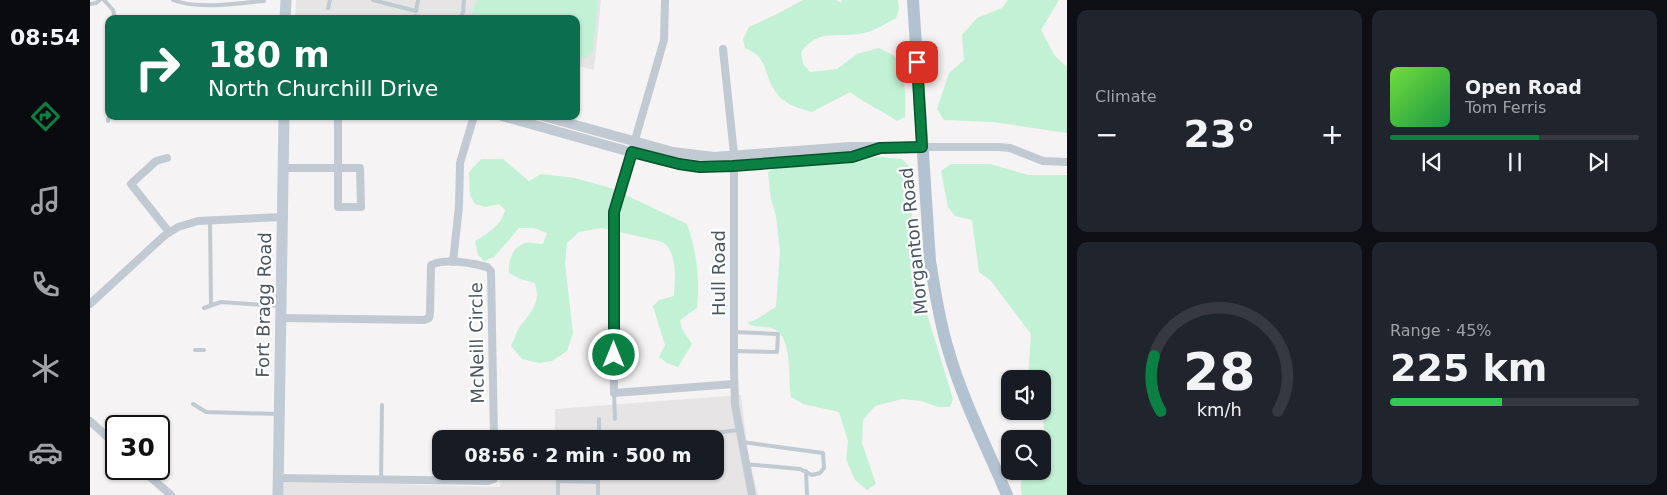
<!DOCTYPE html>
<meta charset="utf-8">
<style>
body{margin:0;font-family:"DejaVu Sans",sans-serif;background:#20242c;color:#f1f3f6;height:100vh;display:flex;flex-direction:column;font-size:19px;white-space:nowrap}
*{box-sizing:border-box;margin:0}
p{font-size:16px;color:#9ea1a6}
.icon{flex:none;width:28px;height:28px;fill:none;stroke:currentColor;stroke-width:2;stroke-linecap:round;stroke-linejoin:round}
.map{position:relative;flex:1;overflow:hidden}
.panel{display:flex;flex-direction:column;gap:10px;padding:10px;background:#0d0f14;width:600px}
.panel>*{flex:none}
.banner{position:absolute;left:15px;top:15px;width:475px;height:105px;border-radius:10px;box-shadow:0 1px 4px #0004;background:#0b6e4f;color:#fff;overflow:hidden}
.fabs{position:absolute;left:911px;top:370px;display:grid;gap:10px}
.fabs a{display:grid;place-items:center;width:50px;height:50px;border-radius:10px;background:#171b24;box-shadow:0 1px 4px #0004;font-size:25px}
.speed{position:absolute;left:15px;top:415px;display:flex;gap:10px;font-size:25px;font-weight:700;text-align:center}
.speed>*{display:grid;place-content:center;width:65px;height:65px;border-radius:50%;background:#171b24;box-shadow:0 1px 4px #0004;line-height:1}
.speed .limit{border:2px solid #111;border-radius:8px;background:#fff;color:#111}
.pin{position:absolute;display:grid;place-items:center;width:42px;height:42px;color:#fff;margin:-21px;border-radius:10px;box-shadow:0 2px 8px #0006}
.me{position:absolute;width:55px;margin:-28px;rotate:0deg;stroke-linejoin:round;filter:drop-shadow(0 0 4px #0008)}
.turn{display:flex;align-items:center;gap:18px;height:105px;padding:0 20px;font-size:22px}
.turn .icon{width:65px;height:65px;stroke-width:2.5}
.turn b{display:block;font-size:35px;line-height:42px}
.big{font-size:38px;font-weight:600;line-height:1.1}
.panel .card{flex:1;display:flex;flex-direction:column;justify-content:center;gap:8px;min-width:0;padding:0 18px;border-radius:10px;background:#20242c}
.panel .dial{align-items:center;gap:0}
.dial svg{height:130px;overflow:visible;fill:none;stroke:#363941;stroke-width:7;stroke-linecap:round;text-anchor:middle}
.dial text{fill:#f1f3f6;stroke:none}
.song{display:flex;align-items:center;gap:15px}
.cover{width:60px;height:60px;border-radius:8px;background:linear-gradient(135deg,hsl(100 70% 55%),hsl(140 70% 35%))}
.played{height:5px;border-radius:2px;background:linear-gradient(90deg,#0b8043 60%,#363941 60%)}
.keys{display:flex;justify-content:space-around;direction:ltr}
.heat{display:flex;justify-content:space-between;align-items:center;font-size:28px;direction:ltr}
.charge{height:8px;border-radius:4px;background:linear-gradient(90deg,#34c759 45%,#363941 0)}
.panel .tiles{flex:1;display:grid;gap:10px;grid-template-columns:repeat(2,1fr)}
.trip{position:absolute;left:342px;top:430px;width:292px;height:50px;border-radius:10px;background:#171b24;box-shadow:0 1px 4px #0004;font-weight:600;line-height:50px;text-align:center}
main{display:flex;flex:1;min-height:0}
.menu{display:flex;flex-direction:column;width:90px;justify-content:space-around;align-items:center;background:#090b0e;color:#9ea1a6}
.menu .icon{width:35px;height:35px}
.menu .active{color:#0b8043}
.menu b{font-size:22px;color:#f1f3f6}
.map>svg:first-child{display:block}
</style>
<main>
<nav class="menu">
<b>08:54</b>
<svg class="icon active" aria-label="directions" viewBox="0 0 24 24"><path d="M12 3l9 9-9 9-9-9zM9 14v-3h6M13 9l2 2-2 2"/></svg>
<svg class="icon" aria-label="music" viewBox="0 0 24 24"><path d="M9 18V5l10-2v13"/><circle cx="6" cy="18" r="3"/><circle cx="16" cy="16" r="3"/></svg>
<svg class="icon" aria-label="phone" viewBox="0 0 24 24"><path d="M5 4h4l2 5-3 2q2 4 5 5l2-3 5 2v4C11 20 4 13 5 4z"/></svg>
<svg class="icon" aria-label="climate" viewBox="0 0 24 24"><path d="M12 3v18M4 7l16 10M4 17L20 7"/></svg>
<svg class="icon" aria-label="car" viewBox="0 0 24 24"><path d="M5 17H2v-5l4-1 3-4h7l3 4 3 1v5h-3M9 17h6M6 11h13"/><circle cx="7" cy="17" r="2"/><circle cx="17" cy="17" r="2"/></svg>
</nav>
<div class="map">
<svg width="977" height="495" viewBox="0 0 977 495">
<rect width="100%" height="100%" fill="#f5f3f3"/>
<g fill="#e6e4e5">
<polygon points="206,0 511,0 504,70 486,65 486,19 205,19"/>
<polygon points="651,395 658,454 668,495 194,495 194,481 410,487 411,471 626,471 626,439 465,439 465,409"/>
</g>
<g fill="#c3f1d5">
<polygon points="387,0 508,0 503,50 496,58 486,55 486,19 381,19 380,17"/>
<path d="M713,0H746L751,3L752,0H808L809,9L806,18C796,23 785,31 774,33C747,39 730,27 711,52L713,64L720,72L747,69L767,54L789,48C794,51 803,54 806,58C816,72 816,101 815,117L807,121C791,110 776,104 760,92L722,112C708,108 693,104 685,91C673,74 678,56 655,48L653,39L659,27L685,15Z"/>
<polygon points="918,0 969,0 951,30 965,56 977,67 977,133 903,122 854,120 847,109 859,73 874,60 872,35 887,18 912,8"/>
<path d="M788,157L812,159L820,167L822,218L827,271L838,317L863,399L860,407H848L831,401L812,399L785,406L773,420L772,443L786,484L777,490L765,480L756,459L758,441L749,412L713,404L701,397C698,380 703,337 684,329C675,325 666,329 657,323L667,319L686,307L690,252L686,216L681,199L678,172L690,165Z"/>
<path d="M391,159H413L439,181L451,174L485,178L521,188L597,224C607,252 610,280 607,308L590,320L592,329L602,344L588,367L577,363L569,357L575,345L563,306L569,300L584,296C585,278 588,254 573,242L512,228L489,232L477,243L475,264L483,333L477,351L462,361L449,363L432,359L421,346C424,340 426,333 429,328C441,311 451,305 445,283L430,279L419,273C418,262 422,246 436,243C441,242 448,244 453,244L457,233L444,228H429L404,257L394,261L388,255L385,241C397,234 412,225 415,210L409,204L396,207L385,204L380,195L379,172Z"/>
<path d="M861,164H900L938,175H977V495H932C930,487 930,478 936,471H952L953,451L956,447L952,411V379H938L941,334L901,281L889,272L882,220L865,216L858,207L851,171Z"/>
</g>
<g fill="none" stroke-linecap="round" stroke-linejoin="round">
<g stroke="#c1cad2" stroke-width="4">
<polyline points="14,0 23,10 25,19"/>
<path d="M83,0C109,10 146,3 174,1"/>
<polyline points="283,0 326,11 328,0"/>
<polyline points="0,4 6,3 10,0"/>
<polyline points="238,8 240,0"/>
<polyline points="325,16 336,19"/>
<polyline points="370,19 373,12 374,0"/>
<polyline points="18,121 19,116"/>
<polyline points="120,221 121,304"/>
<polyline points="114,308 131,302 188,306"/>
<polyline points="105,350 114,350"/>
<polyline points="644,351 687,352 688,334 644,332"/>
<polyline points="524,393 525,419"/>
<polyline points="103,404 116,412 187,414"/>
<polyline points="624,433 649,430"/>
<polyline points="509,439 509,419"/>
<polyline points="652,442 733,453 734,468 730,473 722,475 710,469 655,464"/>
<polyline points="468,471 468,495"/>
<polyline points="716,471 717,495"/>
<polyline points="291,479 292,405"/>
<polyline points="468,481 508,482"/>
<polyline points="508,495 508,471"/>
</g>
<g stroke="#c1cad2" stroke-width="8">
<polyline points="575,0 574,40 524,212 524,393 644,384"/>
<polyline points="633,49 644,154 644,371 645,405 662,495"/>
<polyline points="832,147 909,147 920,148 953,161 977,162"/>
<polyline points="77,158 66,161 41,184 79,232"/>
<polyline points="193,168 270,168 271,207 248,207 248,116"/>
<polyline points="363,262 369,206 370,163 384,116"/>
<polyline points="0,304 74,236 88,227 108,221 192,217"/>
<path d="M191,318L334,320L339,318L340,313L341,265C356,258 381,263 397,267L401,271L404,439"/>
<polyline points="0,421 26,445"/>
<polyline points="51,469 81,495"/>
<polyline points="189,478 398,481 404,479 405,471"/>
</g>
<g stroke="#c1cad2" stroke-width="10">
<polyline points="412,116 569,160 610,167 643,166 762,157 790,148"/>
<polyline points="453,116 583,152 624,157 760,147 832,147"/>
</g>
<g stroke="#c1cbd6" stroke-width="11">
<polyline points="195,19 196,0"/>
<polyline points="188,495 194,116"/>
</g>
<path stroke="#b3c2d1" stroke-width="12" d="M823,0L840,261C845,291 849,320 858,349C872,399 897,447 917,495"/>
</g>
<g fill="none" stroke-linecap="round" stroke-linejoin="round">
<defs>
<polyline id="route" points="524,355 524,212 542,152 589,164 610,167 643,166 762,157 790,148 832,147 827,62"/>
</defs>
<use href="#route" stroke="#07532c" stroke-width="12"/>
<use href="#route" stroke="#0b8043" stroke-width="9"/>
</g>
<g text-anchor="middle" stroke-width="4.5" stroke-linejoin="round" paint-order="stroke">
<g font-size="18" fill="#4a5661" stroke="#fff">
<text transform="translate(824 241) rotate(-96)" y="6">Morganton Road</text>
<text transform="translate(629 273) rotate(-90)" y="6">Hull Road</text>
<text transform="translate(174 305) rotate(-89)" y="6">Fort Bragg Road</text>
<text transform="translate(387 343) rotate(-91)" y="6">McNeill Circle</text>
</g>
</g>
</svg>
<div class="fabs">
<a><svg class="icon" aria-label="sound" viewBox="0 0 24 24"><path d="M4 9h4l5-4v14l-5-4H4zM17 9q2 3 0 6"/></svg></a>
<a><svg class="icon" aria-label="search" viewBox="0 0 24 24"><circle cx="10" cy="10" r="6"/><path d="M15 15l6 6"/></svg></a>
</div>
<div class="speed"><div class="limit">30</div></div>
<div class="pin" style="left:827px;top:62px;background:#d93025"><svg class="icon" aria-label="arrive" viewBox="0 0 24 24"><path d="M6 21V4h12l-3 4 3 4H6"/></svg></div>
<svg class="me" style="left:524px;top:355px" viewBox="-20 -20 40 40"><circle r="17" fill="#0b8043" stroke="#fff" stroke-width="3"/><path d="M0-11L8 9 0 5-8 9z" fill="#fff"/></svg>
<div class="trip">08:56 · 2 min · 500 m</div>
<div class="banner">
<div class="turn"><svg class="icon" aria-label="right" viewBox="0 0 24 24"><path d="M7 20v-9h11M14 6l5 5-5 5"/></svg><div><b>180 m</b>North Churchill Drive</div></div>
</div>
</div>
<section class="panel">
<div class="tiles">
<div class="card"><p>Climate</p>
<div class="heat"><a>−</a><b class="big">23°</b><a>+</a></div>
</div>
<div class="card">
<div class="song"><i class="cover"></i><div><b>Open Road</b><p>Tom Ferris</p></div></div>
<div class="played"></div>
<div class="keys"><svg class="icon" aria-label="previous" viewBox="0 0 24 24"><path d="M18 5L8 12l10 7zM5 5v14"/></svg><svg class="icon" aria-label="pause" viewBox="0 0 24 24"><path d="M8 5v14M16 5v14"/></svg><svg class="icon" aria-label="next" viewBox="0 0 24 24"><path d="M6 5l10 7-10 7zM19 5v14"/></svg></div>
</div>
<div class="card dial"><svg viewBox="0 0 100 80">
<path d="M14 69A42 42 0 1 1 86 69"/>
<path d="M14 69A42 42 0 0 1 10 35" stroke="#0b8043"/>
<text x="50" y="56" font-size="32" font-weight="700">28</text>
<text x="50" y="72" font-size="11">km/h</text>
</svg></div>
<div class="card"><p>Range · 45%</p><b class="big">225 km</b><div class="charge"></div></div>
</div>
</section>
</main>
